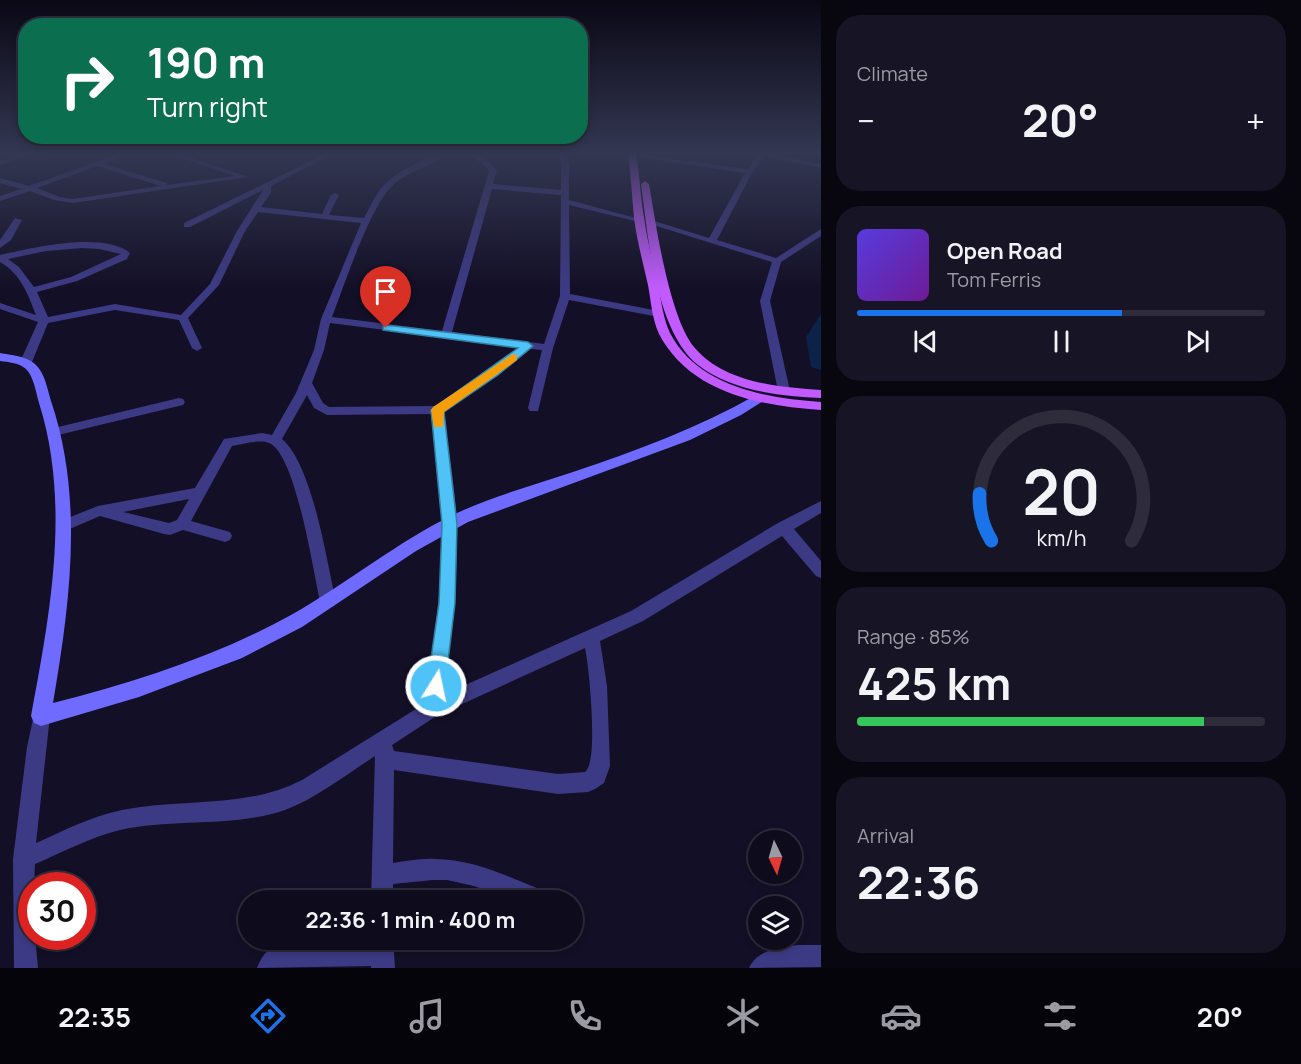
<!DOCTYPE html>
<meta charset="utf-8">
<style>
body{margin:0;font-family:Manrope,sans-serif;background:#171425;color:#f1f3f6;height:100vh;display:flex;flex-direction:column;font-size:22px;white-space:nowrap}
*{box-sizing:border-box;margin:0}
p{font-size:20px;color:#9b9ba3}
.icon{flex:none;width:33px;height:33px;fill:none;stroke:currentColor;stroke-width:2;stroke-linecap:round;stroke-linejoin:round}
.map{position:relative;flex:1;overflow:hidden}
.side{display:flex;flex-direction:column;gap:15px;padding:15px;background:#08060f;width:480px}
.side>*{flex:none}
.banner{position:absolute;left:18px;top:18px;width:570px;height:126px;border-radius:24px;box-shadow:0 3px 9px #0003,0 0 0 2px #2e2b3b;background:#0b6e4f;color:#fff;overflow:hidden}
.needle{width:39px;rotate:175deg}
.fabs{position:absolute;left:748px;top:830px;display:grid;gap:12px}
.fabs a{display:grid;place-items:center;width:54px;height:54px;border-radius:50%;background:#0e0b1c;box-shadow:0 3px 9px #0003,0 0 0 2px #2e2b3b;font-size:30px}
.speed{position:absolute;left:18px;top:872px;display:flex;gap:12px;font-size:30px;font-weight:700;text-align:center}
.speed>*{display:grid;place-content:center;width:78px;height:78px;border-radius:50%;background:#0e0b1c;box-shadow:0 3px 9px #0003,0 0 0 2px #2e2b3b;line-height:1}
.speed .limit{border:9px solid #d22;background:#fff;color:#111}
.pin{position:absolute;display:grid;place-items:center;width:51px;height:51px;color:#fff;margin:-62px -26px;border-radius:50% 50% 50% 0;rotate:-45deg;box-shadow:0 0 6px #0007}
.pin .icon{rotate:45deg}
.me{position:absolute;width:66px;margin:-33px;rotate:10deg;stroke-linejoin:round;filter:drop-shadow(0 0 4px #0008)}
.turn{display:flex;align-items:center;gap:21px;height:126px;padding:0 30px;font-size:27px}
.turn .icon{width:78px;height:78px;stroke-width:2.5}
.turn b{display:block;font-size:42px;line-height:51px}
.big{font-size:45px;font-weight:700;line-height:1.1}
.side .widget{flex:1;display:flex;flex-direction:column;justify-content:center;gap:9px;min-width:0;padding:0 21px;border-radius:24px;background:#171425}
.side .dial{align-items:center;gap:0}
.dial svg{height:156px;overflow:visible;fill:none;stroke:#2e2b3b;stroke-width:7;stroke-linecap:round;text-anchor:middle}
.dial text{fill:#f1f3f6;stroke:none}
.song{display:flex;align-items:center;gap:18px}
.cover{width:72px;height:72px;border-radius:9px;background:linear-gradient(135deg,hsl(250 70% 55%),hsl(280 70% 35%))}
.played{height:6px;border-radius:3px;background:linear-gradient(90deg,#1a73e8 65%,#2e2b3b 65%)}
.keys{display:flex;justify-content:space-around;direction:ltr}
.heat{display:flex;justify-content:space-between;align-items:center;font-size:33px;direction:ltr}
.charge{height:9px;border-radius:4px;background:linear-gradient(90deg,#34c759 85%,#2e2b3b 0)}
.trip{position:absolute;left:238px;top:890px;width:345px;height:60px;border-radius:30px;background:#0e0b1c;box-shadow:0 3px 9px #0003,0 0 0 2px #2e2b3b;font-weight:700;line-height:60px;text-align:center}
.tab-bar{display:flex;height:96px;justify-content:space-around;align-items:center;background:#06040b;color:#9b9ba3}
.tab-bar .icon{width:42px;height:42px}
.tab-bar .current{color:#1a73e8}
.tab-bar b{font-size:27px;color:#f1f3f6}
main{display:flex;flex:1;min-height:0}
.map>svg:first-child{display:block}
</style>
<main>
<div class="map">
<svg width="821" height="968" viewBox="0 0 821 968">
<rect width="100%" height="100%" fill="#130f26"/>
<polygon fill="#0c2248" points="821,314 821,370 811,367 806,337"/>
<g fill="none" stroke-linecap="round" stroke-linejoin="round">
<g fill="#3d3a85" fill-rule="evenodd">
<polygon points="21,154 31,154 0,165 0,161"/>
<path d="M118,154H127L104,164L167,183V185L235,176L169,154H179L248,177L73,203L54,200L30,191L0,201V196L21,189L0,183V178L29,186ZM97,166L161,186L73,199L60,197L37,188Z"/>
<path d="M325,154H333L271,186V193L261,207L322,214L331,195L335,193L339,195L329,215L364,218C370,208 375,194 384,185C394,173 432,154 447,154C431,167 407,171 392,186C370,207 344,286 332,317L442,331L489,171L485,166L469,154C481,154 490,161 497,171L493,184L561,190V163L558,154H564L569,163V200L643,220L639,222L569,205L570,294L659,311L664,314L659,317L569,300L553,348L538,411H530L528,408L542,350L531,349L498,375L443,411C447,445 454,478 456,512C459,573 453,635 443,695L631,611L778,523L821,501V513L794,529L821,561V578L816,576L782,536L643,621L600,641L607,686L610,766L604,783L595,789L588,792L558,794L394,770L393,863C407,861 421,858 435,859C474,859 511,878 547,892L550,900H512L474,886L447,880H433L393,884V900H371L375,756C347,774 317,798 285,810C232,828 174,818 120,830C91,837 63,852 35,864L34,885H32V936H35L38,968H14L13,859L27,747L35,710L41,707L47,710L50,716L36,843C63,831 92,816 122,810C182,798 246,809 302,780L424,704C435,640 444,575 442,511C440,478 435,446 431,414L327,415L314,408L307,395L282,439C313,466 326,559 336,601L334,606L328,608L322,606L320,601C313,571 296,454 269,443C259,439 243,444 232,446L191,521L230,532L232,536L230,540L225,542L183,530L170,535L164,534L100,516L65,531L60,529L58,525L60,521L98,506L195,488L224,439L262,433L272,435L296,393L314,350L321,319L361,223L258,212L245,231L219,285L188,318L202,348L197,351L192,348L179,320L115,310L48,323L32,362L26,365L20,362L38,322L0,309V303L36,315C28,294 20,273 0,262V255C33,248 102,231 130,253L127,259L77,281L37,292L48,317L115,304L181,315L210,284L237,231L263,190L190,227H184V223ZM492,189L561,195L560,296L544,344L452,332ZM82,248L99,249L121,254L71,277L34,287L19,267L8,259L46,251ZM330,323L519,347L490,371L435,406L329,407L323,403L312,383L324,350ZM189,499L177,520L169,523L123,512ZM585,648C589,666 599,763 585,772L558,774L394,751L392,745L438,715Z"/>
<polygon points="759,154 773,154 821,164 821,168 765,156 753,171 717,240 776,258 821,229 821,236 781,262 770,301 790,391 784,395 778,391 760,301 772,262 647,223 651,220 709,238 745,173 637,157 641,155 748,169"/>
<polygon points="15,218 22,220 11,240 0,248 0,240"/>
<polygon points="179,398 183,399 185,402 183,405 54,436 48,432 54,428"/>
<path d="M371,939H393L395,968H371V966L257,968C263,953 269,947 284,944L371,943Z"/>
<path d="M798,945H821V967L749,968C757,950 780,947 798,945Z"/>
</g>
<path fill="#6f6bff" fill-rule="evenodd" d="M0,353C11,355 26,356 35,364C45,373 47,388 51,401C84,498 70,604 53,703C135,682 217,656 291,615C348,583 398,541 457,513C494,496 534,485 573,472C636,451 698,428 756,395L761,394L768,398L741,415L690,440L468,522L416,551L302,627L242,658L139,697L41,726L34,723L31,716C50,614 71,504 39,403C36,393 34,377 26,369C19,363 9,362 0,361Z"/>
<g fill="#c25bff" fill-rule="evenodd">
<path d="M628,154H636C640,175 640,196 644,217C647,240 653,262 658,284C661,300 663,318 670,333C698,387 766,398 821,402V410C760,406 690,393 659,334C652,319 651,301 648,285C643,263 637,241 634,218C632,197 631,175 628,154Z"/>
<path d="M645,181L649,184C656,225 669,316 694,347C724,383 778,387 821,390V398C779,396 732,391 698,365C655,331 648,235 641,184Z"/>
</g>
</g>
<linearGradient id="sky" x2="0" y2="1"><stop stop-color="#0a0815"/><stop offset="0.53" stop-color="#333752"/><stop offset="1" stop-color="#333752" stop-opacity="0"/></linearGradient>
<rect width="821" height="289" fill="url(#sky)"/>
<polygon fill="#4fc3f7" stroke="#337fa1" stroke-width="1.5" points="386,325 528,342 533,346 498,375 444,412 457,524 455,603 445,686 442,691 436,694 430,691 427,686 439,603 442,524 431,410 518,348 383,330 383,326"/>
<polygon fill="#f59e0b" points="513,354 517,355 517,360 444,412 443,427 434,427 431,410 433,407"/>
</svg>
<div class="fabs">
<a><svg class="needle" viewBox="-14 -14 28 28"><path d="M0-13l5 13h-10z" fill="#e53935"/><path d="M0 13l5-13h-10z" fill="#9b9ba3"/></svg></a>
<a><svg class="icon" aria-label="layers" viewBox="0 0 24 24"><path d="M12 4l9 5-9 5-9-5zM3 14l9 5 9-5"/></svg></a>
</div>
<div class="speed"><div class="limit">30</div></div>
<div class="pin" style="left:386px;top:328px;background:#d93025"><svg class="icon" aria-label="arrive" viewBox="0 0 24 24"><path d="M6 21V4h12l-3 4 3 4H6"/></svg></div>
<svg class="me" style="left:436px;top:686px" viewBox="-20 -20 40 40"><circle r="17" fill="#4fc3f7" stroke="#fff" stroke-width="3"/><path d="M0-11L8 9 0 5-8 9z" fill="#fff"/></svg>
<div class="trip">22:36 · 1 min · 400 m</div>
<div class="banner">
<div class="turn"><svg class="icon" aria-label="right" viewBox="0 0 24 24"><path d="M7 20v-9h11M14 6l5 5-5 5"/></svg><div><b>190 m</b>Turn right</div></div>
</div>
</div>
<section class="side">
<div class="widget"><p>Climate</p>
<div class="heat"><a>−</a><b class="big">20°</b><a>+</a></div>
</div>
<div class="widget">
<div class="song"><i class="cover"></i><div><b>Open Road</b><p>Tom Ferris</p></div></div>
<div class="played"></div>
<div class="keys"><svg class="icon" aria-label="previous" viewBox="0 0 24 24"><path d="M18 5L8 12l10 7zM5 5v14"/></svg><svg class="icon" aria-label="pause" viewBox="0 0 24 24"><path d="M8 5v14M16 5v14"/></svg><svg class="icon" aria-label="next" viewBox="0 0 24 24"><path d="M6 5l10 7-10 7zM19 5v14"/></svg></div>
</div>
<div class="widget dial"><svg viewBox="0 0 100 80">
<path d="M14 69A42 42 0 1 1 86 69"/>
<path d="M14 69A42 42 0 0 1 8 45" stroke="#1a73e8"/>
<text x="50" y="56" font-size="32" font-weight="700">20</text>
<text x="50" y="72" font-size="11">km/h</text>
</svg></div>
<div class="widget"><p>Range · 85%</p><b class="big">425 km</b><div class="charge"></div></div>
<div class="widget"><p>Arrival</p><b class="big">22:36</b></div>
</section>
</main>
<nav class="tab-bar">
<b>22:35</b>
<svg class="icon current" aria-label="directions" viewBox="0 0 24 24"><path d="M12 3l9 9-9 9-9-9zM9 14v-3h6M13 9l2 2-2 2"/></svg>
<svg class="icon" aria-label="music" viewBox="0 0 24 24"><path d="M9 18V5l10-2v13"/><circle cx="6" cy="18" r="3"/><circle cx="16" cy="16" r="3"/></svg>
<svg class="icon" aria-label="phone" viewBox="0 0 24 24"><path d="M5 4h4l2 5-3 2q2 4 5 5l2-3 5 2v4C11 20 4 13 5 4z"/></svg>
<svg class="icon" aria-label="climate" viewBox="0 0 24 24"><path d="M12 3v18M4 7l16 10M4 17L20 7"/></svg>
<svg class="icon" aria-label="car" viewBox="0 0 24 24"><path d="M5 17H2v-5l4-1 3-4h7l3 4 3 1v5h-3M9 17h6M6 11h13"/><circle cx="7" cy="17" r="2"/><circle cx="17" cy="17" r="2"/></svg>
<svg class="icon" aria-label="filters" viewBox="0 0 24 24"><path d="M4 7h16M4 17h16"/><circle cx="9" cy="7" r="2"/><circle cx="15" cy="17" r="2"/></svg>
<b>20°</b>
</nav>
